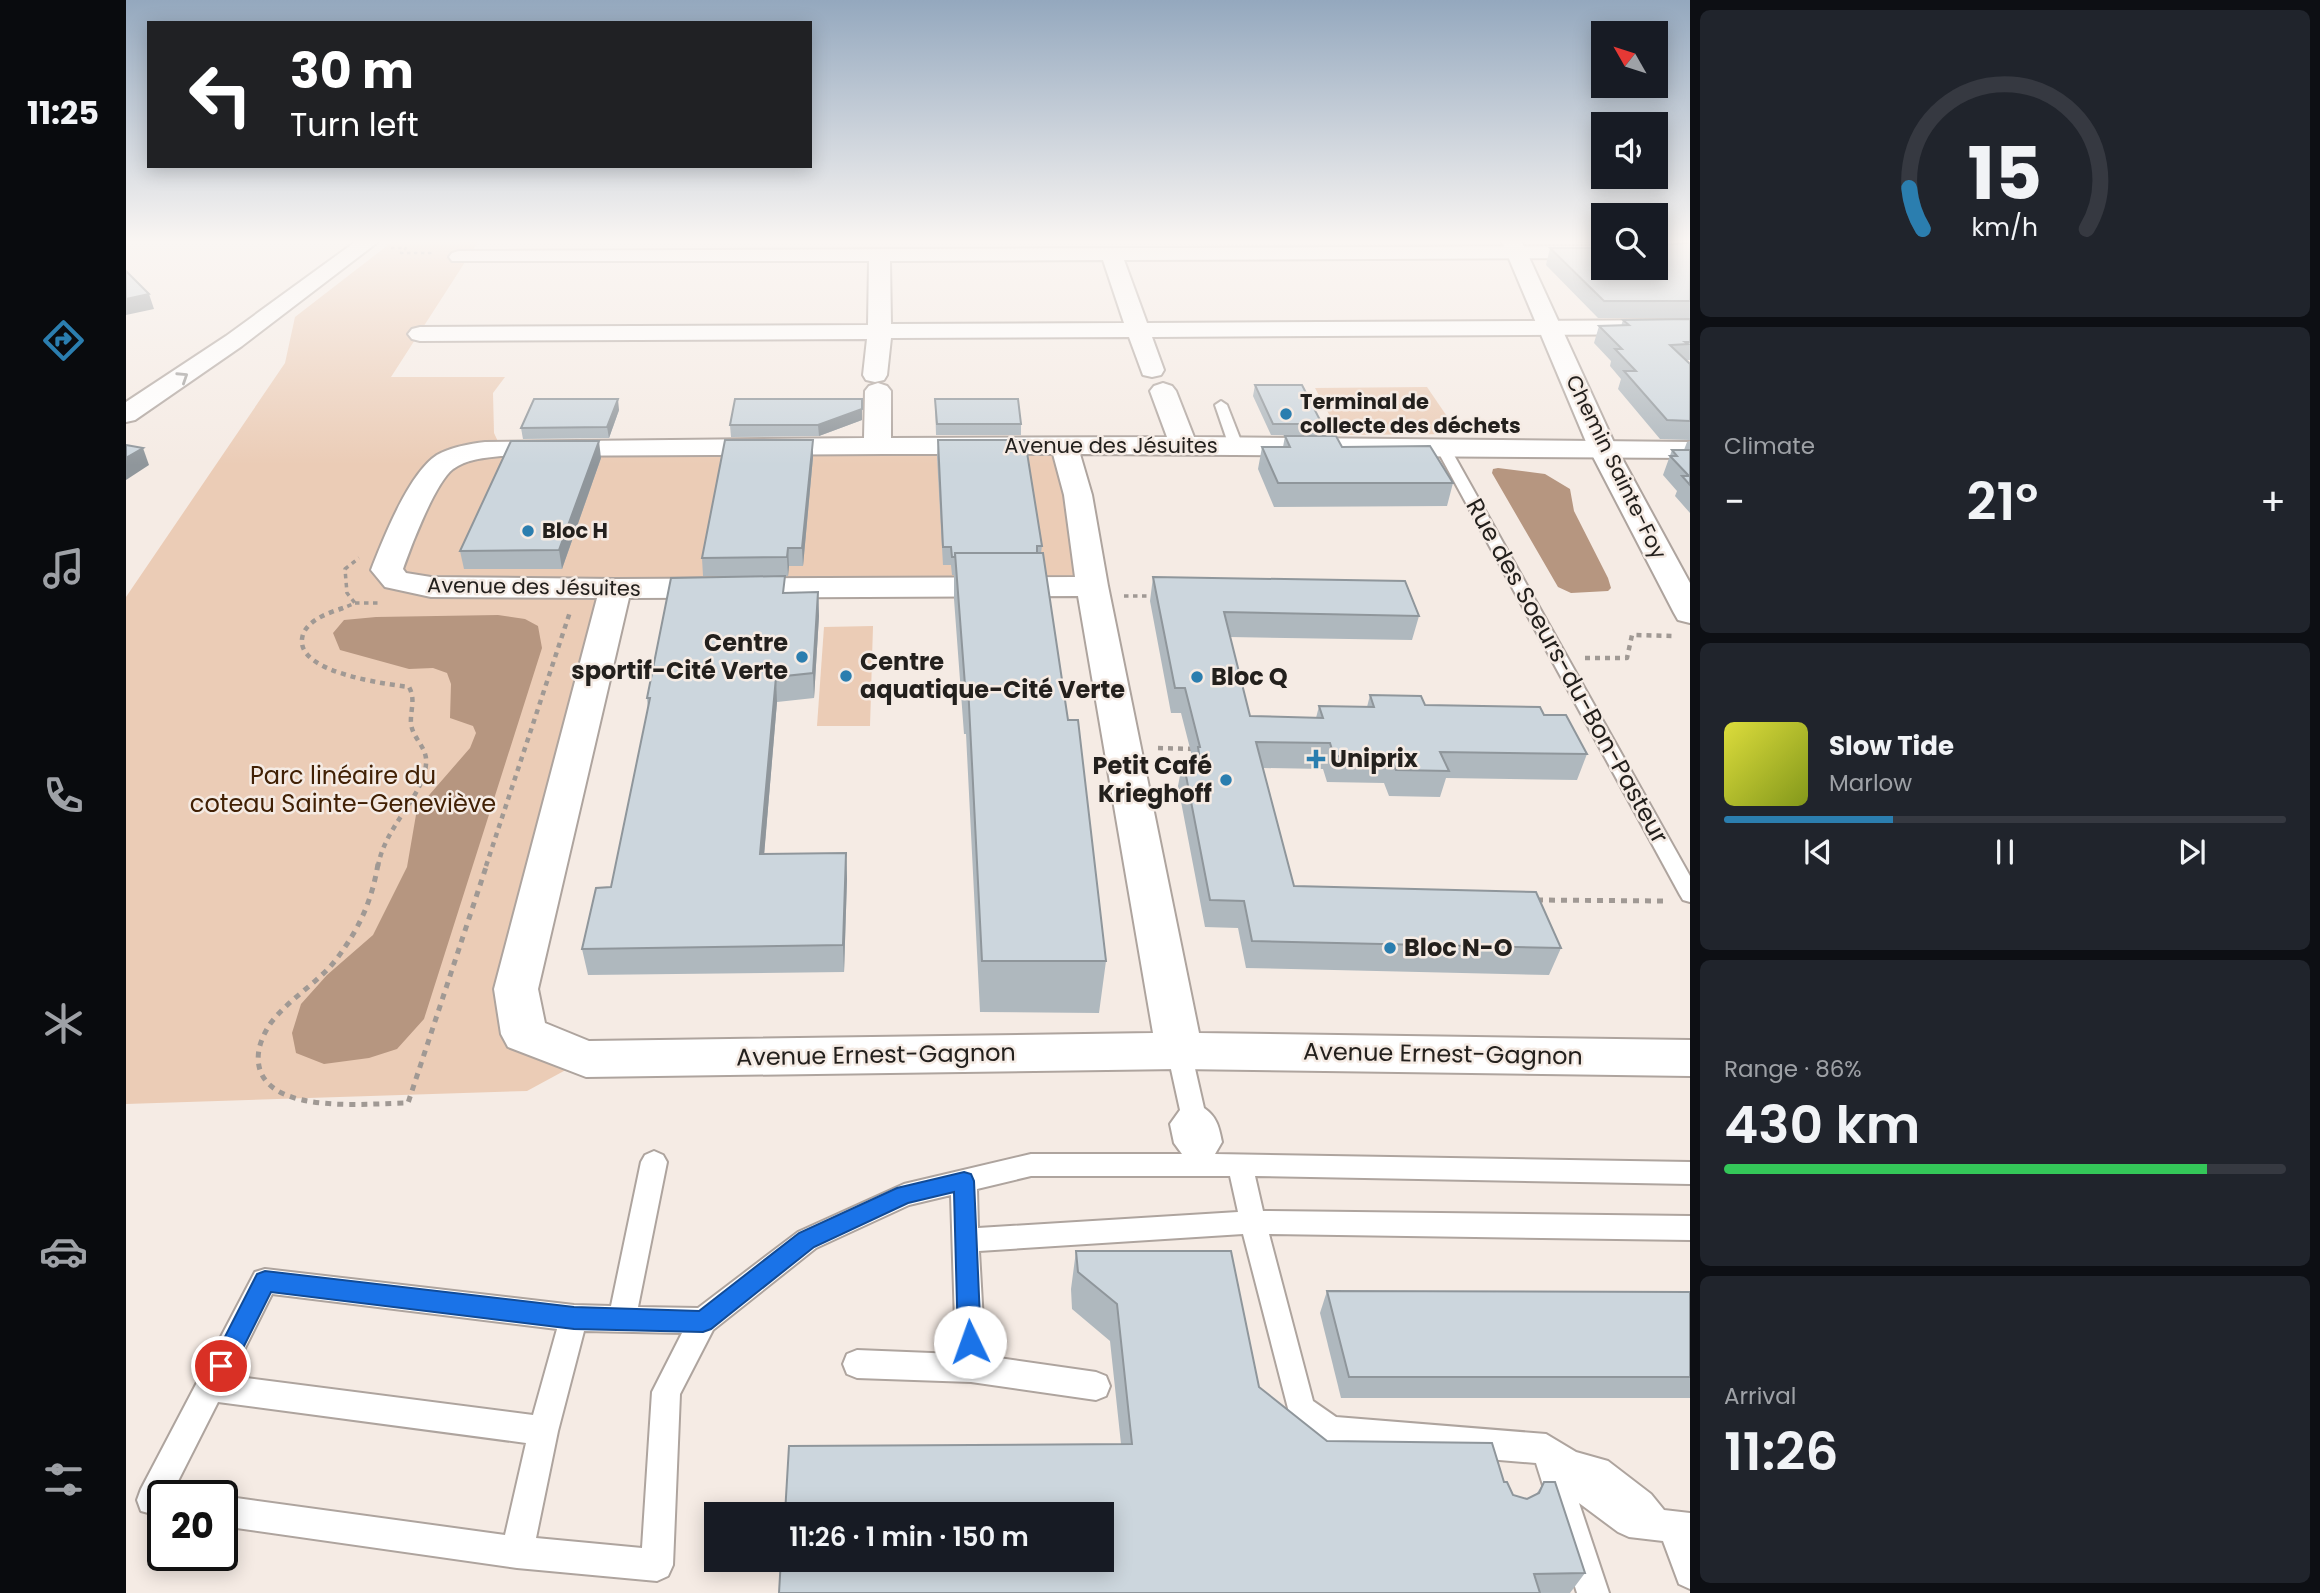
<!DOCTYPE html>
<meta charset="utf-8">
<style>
body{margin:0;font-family:Poppins,sans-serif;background:#20242c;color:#f1f3f6;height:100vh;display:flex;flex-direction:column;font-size:26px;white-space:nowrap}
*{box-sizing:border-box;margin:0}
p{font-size:23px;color:#9ea1a6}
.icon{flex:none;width:38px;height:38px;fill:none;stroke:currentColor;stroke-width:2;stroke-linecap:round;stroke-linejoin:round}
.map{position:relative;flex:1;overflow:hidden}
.drawer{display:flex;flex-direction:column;gap:10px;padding:10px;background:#0d0f14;width:630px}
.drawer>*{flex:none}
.hud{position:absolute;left:21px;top:21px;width:665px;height:147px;border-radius:0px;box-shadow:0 4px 18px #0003;background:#202124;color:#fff;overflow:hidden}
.needle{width:46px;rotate:309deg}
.buttons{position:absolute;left:1465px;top:21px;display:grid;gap:14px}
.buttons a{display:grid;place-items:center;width:77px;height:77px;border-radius:0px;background:#171b24;box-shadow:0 4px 18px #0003;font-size:35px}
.speed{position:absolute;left:21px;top:1480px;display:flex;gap:14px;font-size:35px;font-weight:700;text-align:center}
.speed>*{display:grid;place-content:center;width:91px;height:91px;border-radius:50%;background:#171b24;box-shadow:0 4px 18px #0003;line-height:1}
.speed .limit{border:4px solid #111;border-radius:10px;background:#fff;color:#111}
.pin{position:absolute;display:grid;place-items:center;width:60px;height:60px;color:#fff;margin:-30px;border:4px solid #fff;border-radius:50%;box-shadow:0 2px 7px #0007}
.me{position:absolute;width:77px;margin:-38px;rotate:357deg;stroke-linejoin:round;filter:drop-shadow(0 0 5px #0008)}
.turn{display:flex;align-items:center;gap:24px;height:147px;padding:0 28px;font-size:32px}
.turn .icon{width:91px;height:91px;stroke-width:2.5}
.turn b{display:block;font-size:49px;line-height:60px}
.big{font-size:52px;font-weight:600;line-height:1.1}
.drawer .card{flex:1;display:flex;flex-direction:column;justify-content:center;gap:10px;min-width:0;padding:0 24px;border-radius:10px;background:#20242c}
.drawer .dial{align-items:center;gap:0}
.dial svg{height:182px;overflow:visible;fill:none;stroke:#363941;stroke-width:7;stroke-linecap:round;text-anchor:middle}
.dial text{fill:#f1f3f6;stroke:none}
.song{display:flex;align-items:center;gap:21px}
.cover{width:84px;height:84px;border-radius:10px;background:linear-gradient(135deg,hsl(60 70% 55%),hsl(70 70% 35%))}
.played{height:7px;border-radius:4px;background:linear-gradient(90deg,#2b7eaf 30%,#363941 30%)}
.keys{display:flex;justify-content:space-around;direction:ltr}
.heat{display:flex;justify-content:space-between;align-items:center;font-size:38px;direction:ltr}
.charge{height:10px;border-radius:5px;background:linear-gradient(90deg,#34c759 86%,#363941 0)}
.trip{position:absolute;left:578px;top:1502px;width:410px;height:70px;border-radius:0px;background:#171b24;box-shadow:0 4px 18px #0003;font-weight:600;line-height:70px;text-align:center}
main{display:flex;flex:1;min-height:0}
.menu{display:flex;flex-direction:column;width:126px;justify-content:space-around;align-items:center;background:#090b0e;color:#9ea1a6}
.menu .icon{width:49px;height:49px}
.menu .selected{color:#2b7eaf}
.menu b{font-size:32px;color:#f1f3f6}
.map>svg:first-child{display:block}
</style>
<main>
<nav class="menu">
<b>11:25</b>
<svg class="icon selected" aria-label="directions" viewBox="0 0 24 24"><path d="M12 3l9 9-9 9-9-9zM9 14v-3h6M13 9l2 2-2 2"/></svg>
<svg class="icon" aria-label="music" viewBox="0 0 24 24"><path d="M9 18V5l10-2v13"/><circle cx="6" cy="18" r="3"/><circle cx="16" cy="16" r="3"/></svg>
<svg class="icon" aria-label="phone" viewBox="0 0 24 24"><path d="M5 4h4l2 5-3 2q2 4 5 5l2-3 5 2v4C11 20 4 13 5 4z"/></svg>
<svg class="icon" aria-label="climate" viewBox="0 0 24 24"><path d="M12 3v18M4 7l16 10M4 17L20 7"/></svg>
<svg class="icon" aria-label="car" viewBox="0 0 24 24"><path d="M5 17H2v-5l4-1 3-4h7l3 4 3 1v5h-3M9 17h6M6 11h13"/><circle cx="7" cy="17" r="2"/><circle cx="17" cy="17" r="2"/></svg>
<svg class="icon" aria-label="filters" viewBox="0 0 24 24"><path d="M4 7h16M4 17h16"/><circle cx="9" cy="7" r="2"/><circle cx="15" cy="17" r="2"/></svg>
</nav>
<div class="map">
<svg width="1564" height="1593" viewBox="0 0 1564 1593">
<rect width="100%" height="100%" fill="#f5ebe4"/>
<g fill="#ebccb6">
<polygon points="266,242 352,242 265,377 379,377 367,393 368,433 375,448 939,447 966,586 489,590 398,1034 460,1059 401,1091 0,1104 0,597 159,363 169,317"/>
<polygon points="1301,387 1333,434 1214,435 1189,388"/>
<polygon points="747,626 744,726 691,726 698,627"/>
</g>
<g fill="#b69680">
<polygon points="1372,468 1419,474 1444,489 1448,511 1482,578 1485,588 1482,591 1445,593 1432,587 1366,473 1367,469"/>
<polygon points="372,615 399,619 412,626 416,648 298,1019 271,1049 243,1058 198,1064 170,1053 166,1033 175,1004 201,975 247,935 281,867 291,809 344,748 350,733 347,726 324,718 325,684 321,673 307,668 283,669 214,650 207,633 218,620 250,617"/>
</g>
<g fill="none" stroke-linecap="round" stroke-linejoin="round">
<defs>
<g id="lane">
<polygon points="1095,401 1101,405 1117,446 1115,449 1110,450 1103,446 1089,405"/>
<polygon points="1317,444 1324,448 1564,876 1564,902 1557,900 1554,895 1310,448"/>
<path d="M1053,1042L1061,1045L1065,1051L1078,1108C1091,1117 1093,1127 1096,1142L1089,1154L1564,1162V1184L1129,1176L1137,1211L1564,1216V1240L1143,1234L1187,1401L1210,1417L1420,1434L1450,1452L1482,1461L1525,1494L1538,1510L1564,1513V1589L1553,1584L1537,1541L1503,1537L1492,1532L1453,1503L1483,1593H1451L1410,1463L1205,1446L1165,1420L1117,1234L853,1251L859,1356L970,1372L980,1376L984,1386L980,1396L970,1400L845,1382L731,1378L721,1374L717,1364L721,1354L731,1350L830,1354L825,1195L783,1205L690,1248L587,1330L554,1394L547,1565L542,1576L531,1581L391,1568L96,1526V1496L379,1535L400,1443L92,1402L47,1491L50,1496H37V1517L15,1511L11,1500L15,1489L129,1272L139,1269L448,1305L485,1306L515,1162L519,1155L528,1151L537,1155L541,1162L512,1307L572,1308L672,1232L778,1184L905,1154H1056L1048,1143L1044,1124L1054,1110L1041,1051L1045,1045ZM905,1176H1104L1112,1212L852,1228L851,1189ZM146,1294L431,1329L407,1415L105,1376ZM458,1331L556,1333L526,1392L516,1548L410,1538L432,1431Z"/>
</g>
<g id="street">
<path d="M1477,246V258L998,260L1021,323L1564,320V334L1026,337L1038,370L1035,375L1026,377L1017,375L1003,337L765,338L761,375L758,380L749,382L740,380L737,375L741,339L294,341L286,339L282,334L286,329L294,327L742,325L743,261H326L323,257L326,253L333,251ZM977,260L998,323L765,324L764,261Z"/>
<path d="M752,383L761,386L765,391V438L1041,437L1024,391L1028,386L1037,383L1046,386L1050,391L1068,437L1564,442V458L954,454L966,495L982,586L1073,1033L1564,1040V1076L1053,1069L460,1077L382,1047L375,1034L368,989L471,598L305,597L259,587L245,570C257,539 283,473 311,455C325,447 343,444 359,442L738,438L739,391L743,386ZM758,454H927L938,495L949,577L489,579L305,577L280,573L277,569C285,546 309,483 327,469C341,459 358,458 375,456ZM952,596L1027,1033L463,1041L419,1023L412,989L503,598Z"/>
</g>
<polygon id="secondary" points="1376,242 1396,242 1491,449 1564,583 1564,623 1552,620 1548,613 1463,449"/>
<polygon id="primary" points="229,242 252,242 116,346 9,420 0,422 0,402 100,336"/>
</defs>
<use href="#lane" stroke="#aea49e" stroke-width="4"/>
<use href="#street" stroke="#aea49e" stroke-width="4"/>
<use href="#secondary" stroke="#aea49e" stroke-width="4"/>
<use href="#primary" stroke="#aea49e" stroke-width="4"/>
<polyline stroke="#a09994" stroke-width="2.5" stroke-dasharray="3.5 3.5" stroke-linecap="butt" points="265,248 280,248 275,253 308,253"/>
<g stroke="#a09994" stroke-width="3.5" stroke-dasharray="4.5 4.5" stroke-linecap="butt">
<polyline points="998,596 1028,596"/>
<polyline points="229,603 252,603"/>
<polyline points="213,610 229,603 221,593 219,569 233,558"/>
</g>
<g stroke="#a09994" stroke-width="4.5" stroke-dasharray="5 5" stroke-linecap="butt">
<path d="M217,608C202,613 178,621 176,639C172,673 260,684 283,687C290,700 284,710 285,724C287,739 302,748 300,764C298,796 259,826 252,866"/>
<polyline points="1459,658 1501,658 1506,635 1547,636"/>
<polyline points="1032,748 1069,749"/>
<polyline points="360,866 444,612"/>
</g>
<g stroke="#a09994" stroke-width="5" stroke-dasharray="6 6" stroke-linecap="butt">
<path d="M252,864C246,900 234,927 212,957C193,983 163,998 144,1024C135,1038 129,1054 134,1070C149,1115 244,1103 282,1103L361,864"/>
<polyline points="1411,900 1539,901"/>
</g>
<use href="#lane" fill="#fff" fill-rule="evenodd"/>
<use href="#street" fill="#fff" fill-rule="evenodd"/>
<use href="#secondary" fill="#fff" fill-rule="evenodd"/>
<use href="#primary" fill="#fff" fill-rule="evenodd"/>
</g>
<g fill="#afb8be">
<polygon points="1451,242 1477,242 1477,244 1453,243"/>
<polygon points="1530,242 1534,242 1535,245 1564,243 1564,318 1472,318 1420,265 1424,248 1475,248 1477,245 1477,268"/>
<polygon points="1564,319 1564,360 1560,360 1564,364 1564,440 1534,439 1492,389 1495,379 1484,366 1485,361 1468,343 1473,326 1495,326 1497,320"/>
<polygon points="1129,385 1196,424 1194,436 1145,435 1127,396"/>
<polygon points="809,399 895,424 895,435 810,435"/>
<polygon points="493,410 483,438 397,439 395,428"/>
<polygon points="736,420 693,436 605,437 604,425"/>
<polygon points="1159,436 1216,447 1327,483 1321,506 1148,507 1132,469 1136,447 1157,447"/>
<polygon points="812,440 916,546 915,553 980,961 973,1013 854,1012 840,734 838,734 828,599 828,575 826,575 825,565 817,565 811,457"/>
<polygon points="1564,441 1564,513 1549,496 1551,491 1537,475 1546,450 1558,450 1561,442"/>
<polygon points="687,457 677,566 663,566 662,576 577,576 576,558"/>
<polygon points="475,458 436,569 338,569 334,551"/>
<polygon points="1027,577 1293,616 1286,640 1104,637 1124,716 1190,718 1193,706 1241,707 1244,695 1299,705 1418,715 1461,754 1451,780 1320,778 1314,797 1263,796 1258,783 1201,782 1197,769 1137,768 1168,886 1435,948 1423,975 1120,968 1112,928 1079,927 1052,786 1057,760 1067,760 1055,713 1045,713 1024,601"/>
<polygon points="692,592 693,616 688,698 651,702 638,854 720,853 721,879 718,972 462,975 456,949 485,887 522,709 521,698 660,593"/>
<polygon points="950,1251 1133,1387 1201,1441 1378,1482 1387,1495 1401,1499 1409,1496 1418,1482 1459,1573 1444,1593 653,1593 995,1444 984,1341 946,1309 945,1289"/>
<polygon points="1201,1291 1564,1292 1564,1398 1215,1398 1194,1313"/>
</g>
<g fill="#8f969b">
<polygon points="23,294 28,309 0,315 0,299"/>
<polygon points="492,399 493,410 483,438 481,427"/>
<polygon points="736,399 736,420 693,436 692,425"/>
<polygon points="687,440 687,457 677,566 676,548"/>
<polygon points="473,441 475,458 436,569 433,550"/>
<polygon points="17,448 23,465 0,480 0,458"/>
<polygon points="662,548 663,566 662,576 661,557"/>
<polygon points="692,592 693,616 688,698 687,673"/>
<polygon points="650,677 651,702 636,880 634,854"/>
<polygon points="720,853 721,879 718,972 717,945"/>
</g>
<g fill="#ccd6dd" stroke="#8f969b" stroke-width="2">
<polygon points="1530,242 1533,242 1535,245 1564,243 1564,301 1478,301 1424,248 1477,248 1477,268 1530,268"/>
<polygon points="0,271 23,294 0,299"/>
<polygon points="1564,319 1564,342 1559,342 1562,344 1544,345 1564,364 1564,421 1541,420 1498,371 1510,371 1489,349 1496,349 1473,326 1503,325 1497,320"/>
<polygon points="1129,385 1176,385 1196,424 1147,424"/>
<polygon points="408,399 492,399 481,427 395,428"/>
<polygon points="609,399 736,399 736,409 692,425 604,425"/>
<polygon points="809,399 892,399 895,424 811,424"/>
<polygon points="1159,436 1210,436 1216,447 1304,446 1327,483 1152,483 1136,447 1164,447"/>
<polygon points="599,440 687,440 676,548 662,548 661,557 576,558"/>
<polygon points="812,440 899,440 916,546 911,546 911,553 829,553 829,557 826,557 825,547 817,547"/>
<polygon points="385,441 473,441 433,550 334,551"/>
<polygon points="0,445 17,448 0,458"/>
<polygon points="1546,450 1564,450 1564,485 1556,476 1563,476 1544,456 1551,456"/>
<polygon points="829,553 917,553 942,720 952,720 980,961 856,961 842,685 839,685"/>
<polygon points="659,576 657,593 692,592 687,673 650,677 634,854 720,853 717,945 456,949 470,888 485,887 524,698 521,698 545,578"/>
<polygon points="1027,577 1279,581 1293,616 1098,612 1124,716 1197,718 1193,706 1248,707 1244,695 1295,696 1299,705 1414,707 1418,715 1440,715 1461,754 1314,752 1323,771 1270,770 1265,757 1208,756 1204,743 1130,742 1168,886 1410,892 1435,948 1126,941 1118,901 1084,900 1057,760 1074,760 1072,747 1074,747 1059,688 1049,688"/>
<polygon points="950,1251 1105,1251 1133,1387 1201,1441 1366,1443 1378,1482 1381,1482 1387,1495 1401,1499 1413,1493 1418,1482 1429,1482 1459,1573 1408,1574 1414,1593 653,1593 655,1559 975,1559 975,1514 659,1514 663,1446 1006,1444 991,1304 952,1272"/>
<polygon points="1201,1291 1564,1292 1564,1377 1223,1377"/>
</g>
<defs><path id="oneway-chevron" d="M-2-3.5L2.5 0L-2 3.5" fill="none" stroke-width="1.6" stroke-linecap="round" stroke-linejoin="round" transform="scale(1.75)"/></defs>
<use stroke="#9c9b99" href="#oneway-chevron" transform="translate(57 377) rotate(-33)"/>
<linearGradient id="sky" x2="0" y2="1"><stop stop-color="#94a8be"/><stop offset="0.52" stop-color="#faf6f3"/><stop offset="1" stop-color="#faf6f3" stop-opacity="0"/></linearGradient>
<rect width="1564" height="465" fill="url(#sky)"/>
<polygon fill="#1a73e8" stroke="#114b97" stroke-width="2" points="838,1172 845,1174 848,1181 855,1342 852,1350 844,1353 835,1350 832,1342 828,1192 782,1203 688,1247 585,1329 577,1332 448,1329 145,1292 104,1374 95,1377 87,1374 84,1366 131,1274 139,1271 448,1307 573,1311 673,1233 771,1188"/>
<g fill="#2b7eaf" stroke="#f5ebe4" stroke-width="2.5">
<circle cx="1160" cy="414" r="7"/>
<circle cx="402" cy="531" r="7"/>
<circle cx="676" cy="657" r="7"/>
<circle cx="720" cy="676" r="7"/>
<circle cx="1071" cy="677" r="7"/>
<path d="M1186.5 748.5h7v7h7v7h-7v7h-7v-7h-7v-7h7z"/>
<circle cx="1100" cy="780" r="7"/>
<circle cx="1264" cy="948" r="7"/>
</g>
<g text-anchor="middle" stroke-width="5" stroke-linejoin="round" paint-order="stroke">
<g font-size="21" font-weight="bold" fill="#23201d" stroke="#f5ebe4" text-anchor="start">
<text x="1174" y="409">Terminal de<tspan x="1174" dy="24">collecte des déchets</tspan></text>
<text x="416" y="538">Bloc H</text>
</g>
<g font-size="21" fill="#23201d" stroke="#f5ebe4">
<text x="985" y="453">Avenue des Jésuites</text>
<text transform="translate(1490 467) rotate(64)" y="7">Chemin Sainte-Foy</text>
<text transform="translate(408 587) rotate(1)" y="7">Avenue des Jésuites</text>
</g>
<g font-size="24" font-weight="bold" fill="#23201d" stroke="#f5ebe4" text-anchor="start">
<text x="662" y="651" text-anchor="end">Centre<tspan x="662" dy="28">sportif-Cité Verte</tspan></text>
<text x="734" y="670">Centre<tspan x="734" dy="28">aquatique-Cité Verte</tspan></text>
<text x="1085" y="685">Bloc Q</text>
<text x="1204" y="767">Uniprix</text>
<text x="1086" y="774" text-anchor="end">Petit Café<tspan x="1086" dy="28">Krieghoff</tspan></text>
<text x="1278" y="956">Bloc N-O</text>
</g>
<g font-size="24" fill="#23201d" stroke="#f5ebe4">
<text transform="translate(1441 671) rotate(61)" y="8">Rue des Soeurs-du-Bon-Pasteur</text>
<text transform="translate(1317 1054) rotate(1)" y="8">Avenue Ernest-Gagnon</text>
<text transform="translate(750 1055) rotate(-1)" y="8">Avenue Ernest-Gagnon</text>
</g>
<g font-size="24" fill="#412004" stroke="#f5ebe4">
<text x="217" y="784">Parc linéaire du<tspan x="217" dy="28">coteau Sainte-Geneviève</tspan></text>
</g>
</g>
</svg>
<div class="buttons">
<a><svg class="needle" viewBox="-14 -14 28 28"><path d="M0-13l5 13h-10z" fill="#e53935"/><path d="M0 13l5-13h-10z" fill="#9ea1a6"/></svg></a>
<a><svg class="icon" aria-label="sound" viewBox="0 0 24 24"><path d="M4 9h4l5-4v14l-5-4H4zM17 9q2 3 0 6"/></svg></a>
<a><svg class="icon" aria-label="search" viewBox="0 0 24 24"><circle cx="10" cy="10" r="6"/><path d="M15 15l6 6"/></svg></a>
</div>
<div class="speed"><div class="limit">20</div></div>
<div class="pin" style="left:95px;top:1366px;background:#d93025"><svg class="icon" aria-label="arrive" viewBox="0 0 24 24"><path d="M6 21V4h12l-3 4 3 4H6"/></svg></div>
<svg class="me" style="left:844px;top:1342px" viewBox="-20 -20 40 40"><circle r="19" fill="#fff"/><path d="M0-13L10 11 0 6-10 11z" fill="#1a73e8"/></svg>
<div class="trip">11:26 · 1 min · 150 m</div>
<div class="hud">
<div class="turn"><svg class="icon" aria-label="left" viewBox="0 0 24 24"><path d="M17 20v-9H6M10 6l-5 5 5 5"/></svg><div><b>30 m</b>Turn left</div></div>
</div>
</div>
<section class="drawer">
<div class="card dial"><svg viewBox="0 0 100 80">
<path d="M14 69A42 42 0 1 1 86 69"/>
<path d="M14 69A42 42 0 0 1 8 51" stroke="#2b7eaf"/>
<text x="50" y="56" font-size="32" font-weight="700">15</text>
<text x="50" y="72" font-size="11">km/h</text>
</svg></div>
<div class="card"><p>Climate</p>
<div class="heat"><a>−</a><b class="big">21°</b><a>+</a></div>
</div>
<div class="card">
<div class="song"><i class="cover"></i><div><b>Slow Tide</b><p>Marlow</p></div></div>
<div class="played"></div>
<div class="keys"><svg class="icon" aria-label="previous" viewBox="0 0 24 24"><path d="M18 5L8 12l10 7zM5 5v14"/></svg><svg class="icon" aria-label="pause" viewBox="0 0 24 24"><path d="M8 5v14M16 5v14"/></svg><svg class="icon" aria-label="next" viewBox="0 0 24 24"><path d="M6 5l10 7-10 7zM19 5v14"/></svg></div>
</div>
<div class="card"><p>Range · 86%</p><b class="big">430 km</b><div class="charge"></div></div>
<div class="card"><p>Arrival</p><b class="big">11:26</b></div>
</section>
</main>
